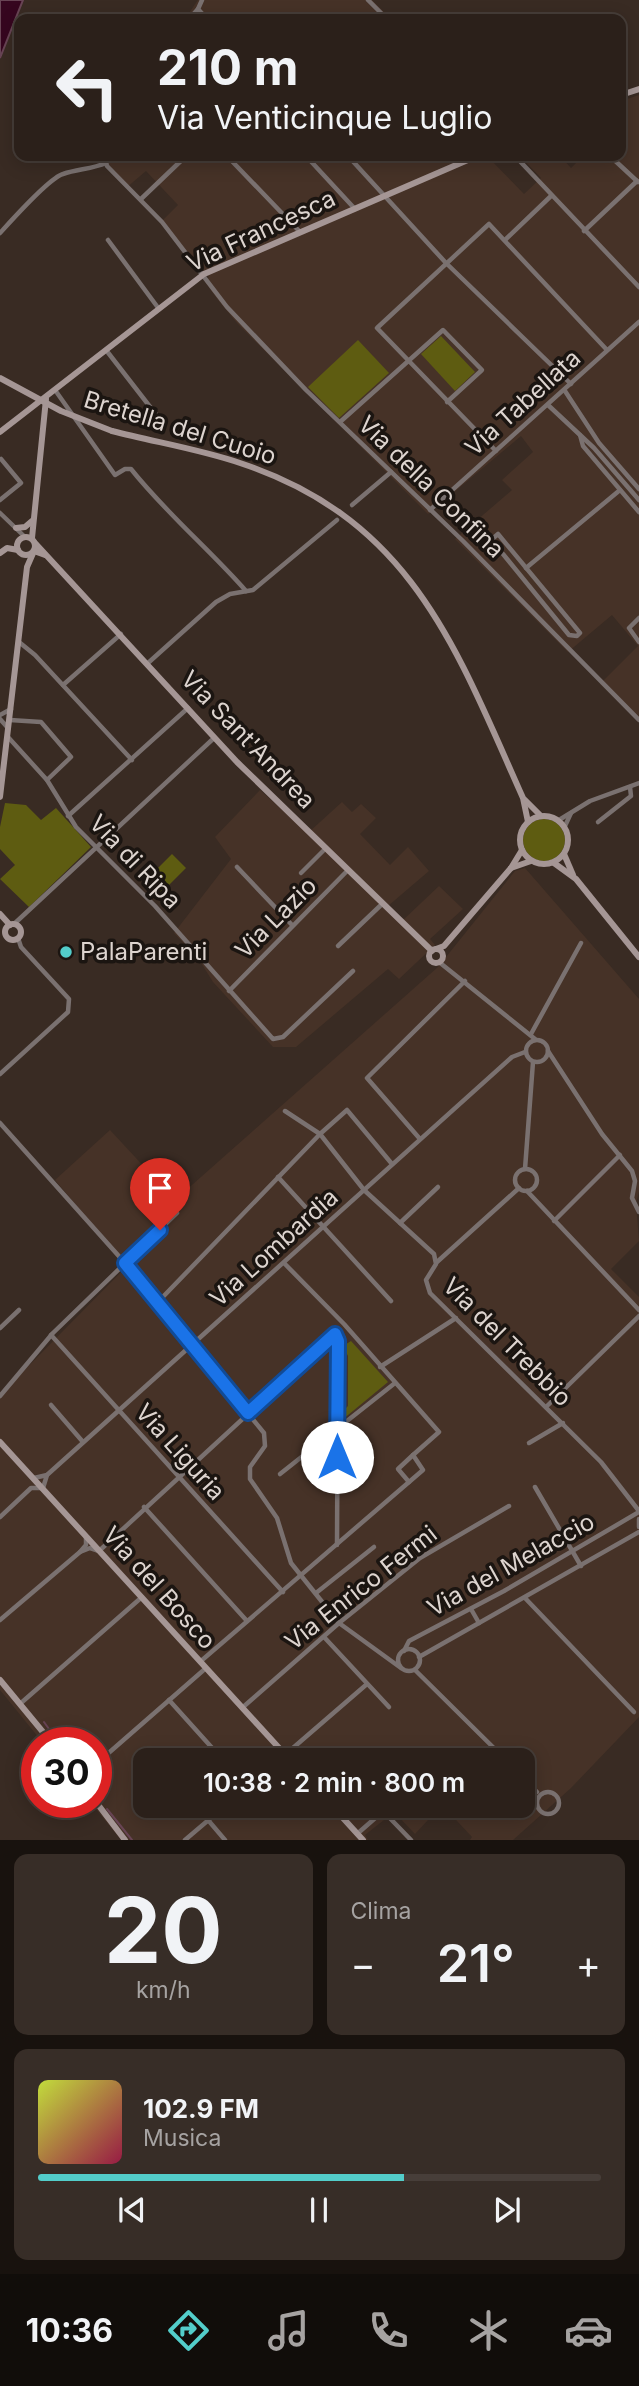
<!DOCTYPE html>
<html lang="it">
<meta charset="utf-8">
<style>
body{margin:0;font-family:Inter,sans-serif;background:#372d27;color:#f1f3f6;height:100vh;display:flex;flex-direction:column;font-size:26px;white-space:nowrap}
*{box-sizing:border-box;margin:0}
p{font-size:23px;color:#a6a3a2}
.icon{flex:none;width:38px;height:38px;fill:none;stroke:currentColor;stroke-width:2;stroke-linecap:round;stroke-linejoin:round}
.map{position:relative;height:1840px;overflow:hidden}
.drawer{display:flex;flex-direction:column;gap:14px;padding:14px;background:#18120e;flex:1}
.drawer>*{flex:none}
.hud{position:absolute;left:14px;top:14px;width:612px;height:147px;border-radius:14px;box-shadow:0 4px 18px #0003,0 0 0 2px #473e39;background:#2b201a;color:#f1f3f6;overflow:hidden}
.speed{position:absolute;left:21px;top:1727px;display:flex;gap:14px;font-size:35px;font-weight:700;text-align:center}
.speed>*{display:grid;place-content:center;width:91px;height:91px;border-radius:50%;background:#2b201a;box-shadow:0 4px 18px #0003,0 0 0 2px #473e39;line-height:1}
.speed .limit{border:10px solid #d22;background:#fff;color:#111}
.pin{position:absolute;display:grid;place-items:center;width:60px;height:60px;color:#fff;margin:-72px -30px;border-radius:50% 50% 50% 0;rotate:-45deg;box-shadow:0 0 7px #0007}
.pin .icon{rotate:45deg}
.me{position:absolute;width:77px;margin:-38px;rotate:0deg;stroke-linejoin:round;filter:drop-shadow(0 0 5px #0008)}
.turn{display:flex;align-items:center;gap:24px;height:147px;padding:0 28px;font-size:32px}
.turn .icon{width:91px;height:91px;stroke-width:2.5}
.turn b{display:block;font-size:49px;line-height:60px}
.big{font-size:52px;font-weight:600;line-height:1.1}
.drawer .card{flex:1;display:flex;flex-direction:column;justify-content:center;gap:10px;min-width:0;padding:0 24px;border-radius:14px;background:#372d27}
.drawer .dial{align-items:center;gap:0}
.dial b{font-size:91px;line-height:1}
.song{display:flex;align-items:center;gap:21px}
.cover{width:84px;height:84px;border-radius:10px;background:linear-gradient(135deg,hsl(70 70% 55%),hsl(340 70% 35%))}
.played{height:7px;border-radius:4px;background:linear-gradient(90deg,#53cdca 65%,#473e39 65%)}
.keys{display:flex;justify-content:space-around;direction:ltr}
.heat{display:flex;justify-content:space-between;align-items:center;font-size:38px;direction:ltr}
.drawer .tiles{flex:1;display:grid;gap:14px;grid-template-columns:1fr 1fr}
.card:last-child{grid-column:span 2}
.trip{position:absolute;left:133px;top:1748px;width:402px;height:70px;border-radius:14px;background:#2b201a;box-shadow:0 4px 18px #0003,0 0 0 2px #473e39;font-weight:600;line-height:70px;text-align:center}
.tab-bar{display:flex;height:112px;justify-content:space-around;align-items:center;background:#110d0a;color:#a6a3a2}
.tab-bar .icon{width:49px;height:49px}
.tab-bar .active{color:#53cdca}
.tab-bar b{font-size:32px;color:#f1f3f6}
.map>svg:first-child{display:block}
</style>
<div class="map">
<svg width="639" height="1840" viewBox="0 0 639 1840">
<rect width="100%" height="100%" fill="#392b23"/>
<g fill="#463227">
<polygon points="198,0 372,0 391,19 185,19"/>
<polygon points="639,95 639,722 600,684 638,646 612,615 568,652 455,539 512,490 502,480 533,452 521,436 428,514 237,323 218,300 205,282 209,277 160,223 178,205 146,171 126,188 102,160 103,156 450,156 456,162 470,156 487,156 524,194 541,178 520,156 560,156 571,168 583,156 621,156 621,101"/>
<polygon points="260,790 308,833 342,802 352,812 361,804 376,818 360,834 390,865 408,847 429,871 388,906 402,921 439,886 463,909 430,939 435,945 399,979 388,969 296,1047 273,1047 213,982 198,958 174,933 231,859 215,837"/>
<polygon points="525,868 639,999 639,1192 636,1203 639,1241 611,1269 639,1297 639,1717 571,1788 513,1840 470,1840 472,1837 443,1806 523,1806 523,1760 145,1760 145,1806 441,1806 415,1834 394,1812 365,1835 368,1840 121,1840 91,1803 96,1802 96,1743 43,1743 0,1690 0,1395 127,1266 55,1180 110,1130 175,1200 438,967 515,871"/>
</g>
<g fill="#5e5c11">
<polygon points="441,336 475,372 455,391 421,354"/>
<polygon points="358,340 389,373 339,418 308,387"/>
<polygon points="5,803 26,805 41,820 56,808 91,847 29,907 0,879 15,865 0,849 0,827"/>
<circle cx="544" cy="840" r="21"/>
<polygon points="172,854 186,868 160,894 146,880"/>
<polygon points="351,1341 388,1382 342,1420 342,1412 348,1406 348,1356 343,1346"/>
</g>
<polygon fill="#36061f" stroke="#684454" stroke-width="2" points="0,0 23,0 0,58"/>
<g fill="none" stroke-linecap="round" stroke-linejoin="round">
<g stroke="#684454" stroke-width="2">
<polyline points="44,1722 59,1743"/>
<polyline points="107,1809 132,1840"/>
</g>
<g stroke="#7a7170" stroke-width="4.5">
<polyline points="202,0 198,9 207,19"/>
<polyline points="368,0 387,19"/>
<polyline points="189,19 198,9"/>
<polyline points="104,156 107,166 162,222 227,307 306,390 463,541 639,720"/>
<polyline points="227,156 300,232"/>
<polyline points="306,156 355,209"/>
<polyline points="348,156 446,263 571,384"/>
<polyline points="515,156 639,287"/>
<polyline points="610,156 638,182"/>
<polyline points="141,199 186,156"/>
<polyline points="584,231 637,181"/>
<path d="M0,233C11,221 49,178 63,174C78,169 92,169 106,163"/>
<polyline points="108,240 159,309"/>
<polyline points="505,240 551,196"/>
<polyline points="106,350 161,421"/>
<path d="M55,390L115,475L125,469H131C166,513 209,549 246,591"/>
<polyline points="565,391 599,443 639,489"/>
<polyline points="548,405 594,448 639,500"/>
<polyline points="340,422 443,330 482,370 447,402"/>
<polyline points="580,435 583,446 639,512"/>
<polyline points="496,451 377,328 489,224 607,350"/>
<polyline points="0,500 21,483 1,459"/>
<polyline points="352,505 391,472"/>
<polyline points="430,510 639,322"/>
<polyline points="0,513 25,537"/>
<polygon points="498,534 580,633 577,636 569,635 503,554 491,545 490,541"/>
<polyline points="526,568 620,490"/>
<polyline points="639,618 629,628 639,642"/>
<polyline points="19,642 35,655 132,760"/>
<polyline points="148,663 216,602 230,594 253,590 337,520"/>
<polyline points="63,685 121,634"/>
<polyline points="0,715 11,709"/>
<polyline points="0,719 8,728"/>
<polyline points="10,720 41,722 71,757 47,780"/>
<polyline points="8,737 47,780 76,827 155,906 273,1039 283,1037 353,971"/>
<polyline points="68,816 188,708"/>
<polyline points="559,820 590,801 639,783"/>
<polyline points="598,822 631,796 630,787"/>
<polyline points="565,826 571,813"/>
<polyline points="237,867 292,925"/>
<polyline points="301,873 326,848"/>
<polyline points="14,924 214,738"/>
<polyline points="338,946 381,905"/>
<polyline points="439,962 535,1039"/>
<polyline points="229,991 348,870"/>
<polyline points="531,1034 581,943"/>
<circle cx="537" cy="1051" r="11"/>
<polyline points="548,1051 602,1134 632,1171 635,1181 632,1198 639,1212"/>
<polyline points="0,1074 68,1012 69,999 21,947 18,938"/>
<polyline points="285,1111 320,1134 364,1190 434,1254 436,1264 426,1280 430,1293 601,1462 639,1511"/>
<polyline points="0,1123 125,1263 264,1433 265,1446 250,1467 250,1479 277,1518 291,1563 339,1623 401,1668"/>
<polyline points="420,1139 367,1078 465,981"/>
<circle cx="526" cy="1180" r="11"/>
<polyline points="525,1169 533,1062"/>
<polyline points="278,1177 391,1301"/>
<polyline points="527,1191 639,1310"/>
<polyline points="554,1221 620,1155"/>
<polyline points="400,1223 438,1187"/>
<polyline points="437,1262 519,1188"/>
<polyline points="158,1302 320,1134 347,1110 392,1164"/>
<polyline points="0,1328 19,1310"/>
<polyline points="51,1335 283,1592"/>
<polyline points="380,1367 456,1318"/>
<polyline points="0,1396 53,1333 177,1213"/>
<polyline points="51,1405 83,1442"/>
<polyline points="546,1407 639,1316"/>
<polyline points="529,1443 563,1423"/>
<polyline points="280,1474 395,1383"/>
<polyline points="47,1475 512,1057 525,1052"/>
<polyline points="34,1478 47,1475 43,1488"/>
<polyline points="409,1482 398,1469 413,1455"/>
<polyline points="535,1487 581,1566"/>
<polyline points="144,1507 247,1621"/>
<polyline points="0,1517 31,1488 42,1488"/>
<polyline points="639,1519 639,1527"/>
<polyline points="337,1545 338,1341 334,1337 339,1332 343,1337 338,1341"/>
<polyline points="80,1552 90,1548 99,1551 335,1334"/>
<polyline points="316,1593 374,1547"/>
<polyline points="525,1598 634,1712"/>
<polyline points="471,1609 479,1623"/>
<polyline points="0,1620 80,1552 86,1545 86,1538"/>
<polyline points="324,1637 389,1707"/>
<circle cx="409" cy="1660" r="11"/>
<polyline points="404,1651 409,1641 504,1591 639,1512"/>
<polyline points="419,1657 639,1532"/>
<polyline points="201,1661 423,1470 413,1455 439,1432 344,1324 284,1263"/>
<polyline points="415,1670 506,1760"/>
<polyline points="169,1700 223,1760"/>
<polyline points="21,1703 142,1597"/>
<polyline points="242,1708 339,1623 420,1558 509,1506"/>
<polyline points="350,1754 356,1760"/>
<polyline points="279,1760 367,1684"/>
<polyline points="96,1764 206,1668"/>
<polyline points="523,1778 537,1792"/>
<circle cx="548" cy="1803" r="11"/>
<polyline points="383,1811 411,1840"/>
<polyline points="208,1820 225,1840"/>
<polyline points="357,1834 389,1806"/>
<polyline points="185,1840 225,1806"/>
</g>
<g stroke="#a59695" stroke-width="6">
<polyline points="621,95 639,89"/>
<path d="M112,431C154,442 199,449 240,463C412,520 456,648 523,798L528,822"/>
<polyline points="0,432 204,274 477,156"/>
<polyline points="16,528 25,527 32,521"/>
<circle cx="26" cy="546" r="9"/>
<polyline points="32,538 46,399"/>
<polyline points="35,543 237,762 432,951"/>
<polyline points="0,553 7,548 18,550"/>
<polyline points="0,797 27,567 34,551 45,555"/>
<polyline points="525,800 541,816"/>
<circle cx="544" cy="840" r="24"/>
<polyline points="564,854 573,875"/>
<polyline points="554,863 576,879 639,957"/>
<polyline points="511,868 531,861"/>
<polyline points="0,914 10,925"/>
<circle cx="13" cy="932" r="8"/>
<polyline points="436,949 444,946 511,868 522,850"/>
<circle cx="436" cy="956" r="7"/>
<polyline points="0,1442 290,1760"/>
<polyline points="0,1680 52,1743"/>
<polyline points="96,1802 125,1840"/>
<polyline points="332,1806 363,1840"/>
</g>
<polyline stroke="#a59695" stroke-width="6" points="0,378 61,411 112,431"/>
</g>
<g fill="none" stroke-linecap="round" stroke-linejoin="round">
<defs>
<polyline id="route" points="160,1230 125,1263 248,1413 335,1334 338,1341 337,1457"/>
</defs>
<use href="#route" stroke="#114b97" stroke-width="18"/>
<use href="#route" stroke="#1a73e8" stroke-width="12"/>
</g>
<circle fill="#53cdca" stroke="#1b1511" stroke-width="2.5" cx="66" cy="952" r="7"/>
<g text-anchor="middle" stroke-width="7" stroke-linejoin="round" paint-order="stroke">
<g font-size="24" fill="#ddd4cf" stroke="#1b1511">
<text transform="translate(261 231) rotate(-25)" y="8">Via Francesca</text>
<text transform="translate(523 403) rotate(-42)" y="8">Via Tabellata</text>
<text transform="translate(180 428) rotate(17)" y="8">Bretella del Cuoio</text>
<text transform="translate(431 487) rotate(44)" y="8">Via della Confina</text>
<text transform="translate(248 740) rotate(46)" y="8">Via Sant'Andrea</text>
<text transform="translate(135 862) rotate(46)" y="8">Via di Ripa</text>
<text transform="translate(276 918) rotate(-45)" y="8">Via Lazio</text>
<text transform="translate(274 1248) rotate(-42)" y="8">Via Lombardia</text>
<text transform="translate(507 1342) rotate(45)" y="8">Via del Trebbio</text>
<text transform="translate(180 1452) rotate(48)" y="8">Via Liguria</text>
<text transform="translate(511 1565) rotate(-29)" y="8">Via del Melaccio</text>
<text transform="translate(159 1588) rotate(48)" y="8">Via del Bosco</text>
<text transform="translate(361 1588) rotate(-38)" y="8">Via Enrico Fermi</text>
</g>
<g font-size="24" fill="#ddd4cf" stroke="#1b1511" text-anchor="start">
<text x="80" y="960">PalaParenti</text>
</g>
</g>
</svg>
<div class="speed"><div class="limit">30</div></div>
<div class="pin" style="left:160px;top:1230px;background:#d93025"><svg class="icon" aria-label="arrive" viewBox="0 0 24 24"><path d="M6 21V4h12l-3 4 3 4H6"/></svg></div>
<svg class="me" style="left:337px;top:1457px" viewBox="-20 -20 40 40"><circle r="19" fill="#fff"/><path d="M0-13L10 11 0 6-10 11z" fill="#1a73e8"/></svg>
<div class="trip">10:38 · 2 min · 800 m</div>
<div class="hud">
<div class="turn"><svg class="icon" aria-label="left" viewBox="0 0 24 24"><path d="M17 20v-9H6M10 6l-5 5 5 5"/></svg><div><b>210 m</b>Via Venticinque Luglio</div></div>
</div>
</div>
<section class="drawer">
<div class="tiles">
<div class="card dial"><b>20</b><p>km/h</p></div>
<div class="card"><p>Clima</p>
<div class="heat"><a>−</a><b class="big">21°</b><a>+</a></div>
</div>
<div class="card">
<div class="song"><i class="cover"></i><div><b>102.9 FM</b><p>Musica</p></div></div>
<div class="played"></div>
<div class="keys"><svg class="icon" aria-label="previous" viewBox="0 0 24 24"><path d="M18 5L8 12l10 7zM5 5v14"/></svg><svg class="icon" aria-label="pause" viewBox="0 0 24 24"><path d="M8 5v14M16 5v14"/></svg><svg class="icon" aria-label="next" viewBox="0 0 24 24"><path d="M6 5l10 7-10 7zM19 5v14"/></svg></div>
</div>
</div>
</section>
<nav class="tab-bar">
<b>10:36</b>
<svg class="icon active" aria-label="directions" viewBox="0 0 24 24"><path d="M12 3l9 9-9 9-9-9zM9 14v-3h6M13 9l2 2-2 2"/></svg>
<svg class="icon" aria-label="music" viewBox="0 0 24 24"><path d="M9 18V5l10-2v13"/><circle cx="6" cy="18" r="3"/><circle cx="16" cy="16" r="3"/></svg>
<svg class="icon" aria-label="phone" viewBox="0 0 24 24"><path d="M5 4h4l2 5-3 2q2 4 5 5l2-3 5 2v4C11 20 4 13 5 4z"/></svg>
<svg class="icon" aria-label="climate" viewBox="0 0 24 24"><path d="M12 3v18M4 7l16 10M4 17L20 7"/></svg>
<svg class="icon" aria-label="car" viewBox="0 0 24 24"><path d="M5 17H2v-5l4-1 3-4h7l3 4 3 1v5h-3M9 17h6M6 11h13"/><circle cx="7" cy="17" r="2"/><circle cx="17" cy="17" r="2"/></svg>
</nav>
